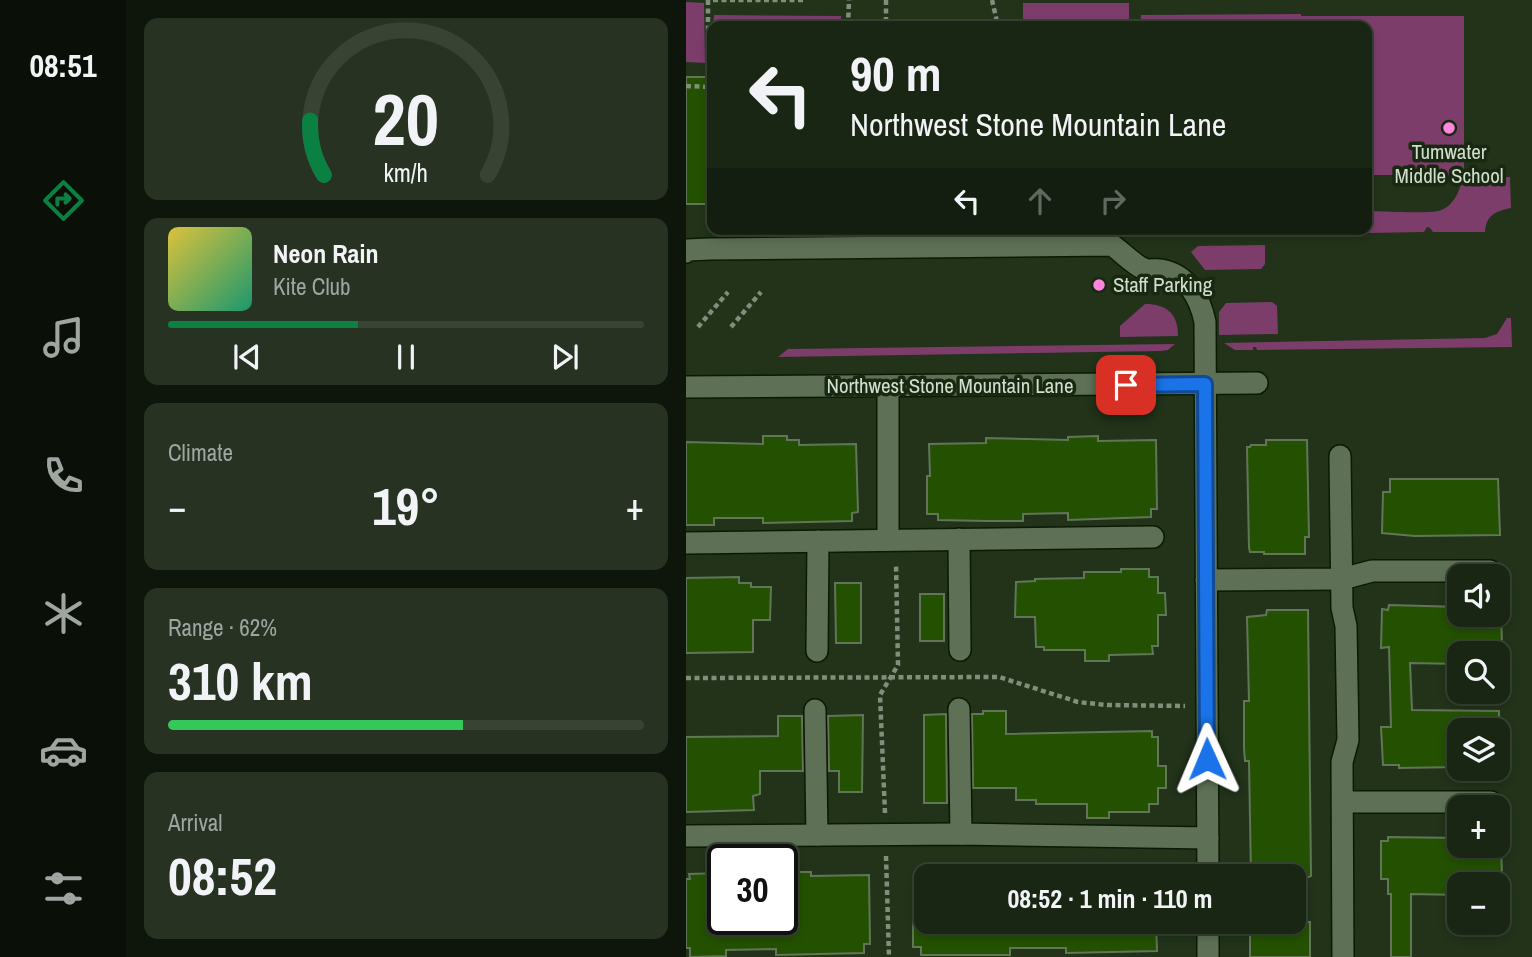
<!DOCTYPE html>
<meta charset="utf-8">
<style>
body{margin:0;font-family:"Archivo Narrow",sans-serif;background:#273222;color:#f1f3f6;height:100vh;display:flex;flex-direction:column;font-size:26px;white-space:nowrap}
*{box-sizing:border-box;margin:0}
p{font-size:23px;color:#9fa5a0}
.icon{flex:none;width:38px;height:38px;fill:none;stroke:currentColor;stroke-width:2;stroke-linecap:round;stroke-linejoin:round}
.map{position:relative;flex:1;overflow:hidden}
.panel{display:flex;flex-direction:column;gap:18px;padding:18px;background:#0e150b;width:560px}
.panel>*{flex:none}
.banner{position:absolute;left:21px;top:21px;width:665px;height:214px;border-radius:14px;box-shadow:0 4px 10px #0003,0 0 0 2px #384334;background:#1a2614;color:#f1f3f6;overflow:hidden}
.controls{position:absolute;left:761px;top:564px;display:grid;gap:14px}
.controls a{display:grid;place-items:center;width:63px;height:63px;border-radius:14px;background:#1a2614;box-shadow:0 4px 10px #0003,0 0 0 2px #384334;font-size:35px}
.speed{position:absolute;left:21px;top:844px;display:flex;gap:14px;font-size:35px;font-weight:700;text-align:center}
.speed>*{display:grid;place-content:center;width:91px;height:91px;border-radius:50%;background:#1a2614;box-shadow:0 4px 10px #0003,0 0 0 2px #384334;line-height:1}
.speed .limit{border:4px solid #111;border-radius:10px;background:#fff;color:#111}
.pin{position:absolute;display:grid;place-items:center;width:60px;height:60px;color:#fff;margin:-30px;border-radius:14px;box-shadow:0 4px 10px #0006}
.me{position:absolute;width:77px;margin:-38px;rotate:359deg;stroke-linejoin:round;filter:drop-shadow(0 0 5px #0008)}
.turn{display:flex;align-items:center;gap:24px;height:147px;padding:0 28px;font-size:32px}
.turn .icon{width:91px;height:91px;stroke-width:2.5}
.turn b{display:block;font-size:49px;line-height:60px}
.lanes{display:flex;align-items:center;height:66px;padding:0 28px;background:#0003;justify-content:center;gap:35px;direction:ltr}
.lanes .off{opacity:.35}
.big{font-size:52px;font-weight:700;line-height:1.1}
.panel .card{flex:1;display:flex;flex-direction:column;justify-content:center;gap:10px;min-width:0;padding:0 24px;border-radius:14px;background:#273222}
.panel .dial{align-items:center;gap:0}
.dial svg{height:182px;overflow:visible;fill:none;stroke:#384334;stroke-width:7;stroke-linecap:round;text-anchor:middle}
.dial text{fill:#f1f3f6;stroke:none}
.song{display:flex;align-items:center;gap:21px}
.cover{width:84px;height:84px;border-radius:10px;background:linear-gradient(135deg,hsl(50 70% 55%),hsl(160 70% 35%))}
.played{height:7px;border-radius:4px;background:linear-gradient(90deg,#0b8043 40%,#384334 40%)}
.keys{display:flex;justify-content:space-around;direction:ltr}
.heat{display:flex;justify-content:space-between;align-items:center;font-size:38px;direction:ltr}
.charge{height:10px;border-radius:5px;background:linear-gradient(90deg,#34c759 62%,#384334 0)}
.trip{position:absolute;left:228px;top:864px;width:392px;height:70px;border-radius:14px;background:#1a2614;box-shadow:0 4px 10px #0003,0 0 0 2px #384334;font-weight:700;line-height:70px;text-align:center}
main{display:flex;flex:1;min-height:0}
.menu{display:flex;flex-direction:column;width:126px;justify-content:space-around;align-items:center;background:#0a0f08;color:#9fa5a0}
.menu .icon{width:49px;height:49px}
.menu .selected{color:#0b8043}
.menu b{font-size:32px;color:#f1f3f6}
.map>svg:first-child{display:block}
</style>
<main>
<nav class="menu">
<b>08:51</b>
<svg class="icon selected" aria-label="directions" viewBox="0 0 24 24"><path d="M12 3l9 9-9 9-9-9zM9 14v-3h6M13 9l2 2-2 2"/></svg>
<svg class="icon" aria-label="music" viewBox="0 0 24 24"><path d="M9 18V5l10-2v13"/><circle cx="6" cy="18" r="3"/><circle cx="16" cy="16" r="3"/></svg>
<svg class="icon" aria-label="phone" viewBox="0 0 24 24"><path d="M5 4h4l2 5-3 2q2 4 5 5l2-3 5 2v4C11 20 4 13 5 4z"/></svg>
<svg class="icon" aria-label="climate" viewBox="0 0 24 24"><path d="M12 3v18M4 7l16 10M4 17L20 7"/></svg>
<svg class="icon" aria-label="car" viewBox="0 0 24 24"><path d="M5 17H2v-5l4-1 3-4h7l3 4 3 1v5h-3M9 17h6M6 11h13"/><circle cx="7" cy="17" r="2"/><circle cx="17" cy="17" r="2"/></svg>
<svg class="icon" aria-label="filters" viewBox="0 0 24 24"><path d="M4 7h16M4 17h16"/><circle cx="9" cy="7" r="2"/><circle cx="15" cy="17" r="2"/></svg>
</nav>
<section class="panel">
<div class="card dial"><svg viewBox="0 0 100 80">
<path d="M14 69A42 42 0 1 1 86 69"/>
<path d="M14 69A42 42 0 0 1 8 45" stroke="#0b8043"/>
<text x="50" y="56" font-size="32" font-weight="700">20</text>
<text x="50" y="72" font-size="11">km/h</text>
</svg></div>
<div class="card">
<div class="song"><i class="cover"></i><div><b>Neon Rain</b><p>Kite Club</p></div></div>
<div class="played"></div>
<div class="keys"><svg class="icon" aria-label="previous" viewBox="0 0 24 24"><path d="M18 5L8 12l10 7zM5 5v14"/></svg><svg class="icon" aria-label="pause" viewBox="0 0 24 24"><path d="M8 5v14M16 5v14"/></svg><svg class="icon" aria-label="next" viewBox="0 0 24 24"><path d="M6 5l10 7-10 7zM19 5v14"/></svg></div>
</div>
<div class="card"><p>Climate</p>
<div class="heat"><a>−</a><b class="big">19°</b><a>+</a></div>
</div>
<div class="card"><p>Range · 62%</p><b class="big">310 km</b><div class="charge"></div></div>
<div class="card"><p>Arrival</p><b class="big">08:52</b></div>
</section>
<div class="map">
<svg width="846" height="957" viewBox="0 0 846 957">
<rect width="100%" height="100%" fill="#22331a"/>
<g fill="#7c3d6b">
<polygon points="0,2 18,3 19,63 0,62"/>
<rect x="337" y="3" width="106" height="23"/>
<polygon points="615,14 615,16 778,16 778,175 681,175 681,26 455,26 455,15"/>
<polygon points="28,15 155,16 155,26 27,26"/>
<path d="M776,177H824L825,208C810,211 800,215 799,232H747L744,228L741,227L738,232L627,234L624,229H681V211C701,211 733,214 752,211C767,208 775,190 776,177Z"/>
<polygon points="506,229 619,229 617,234 514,236"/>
<polygon points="579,245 579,264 575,269 519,270 505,252 512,246"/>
<polygon points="586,302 591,306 592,334 533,335 533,312 540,303"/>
<path d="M459,304C481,304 492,314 492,336L434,337V326Z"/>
<polygon points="821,318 825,318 826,347 571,350 570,347 567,347 567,350 549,350 538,343 799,338 811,334"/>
<polygon points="489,344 482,350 475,351 92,357 102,349"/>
</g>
<g fill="#235101" stroke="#617559" stroke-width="2">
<rect x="0" y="77" width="26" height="127"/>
<polygon points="77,436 101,436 101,440 113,440 113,445 170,444 172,512 166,513 166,521 77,523 77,518 28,518 28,525 0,525 0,442 77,444"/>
<polygon points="412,436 412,441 470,440 471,509 465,509 465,517 382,520 382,513 337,514 337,521 301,521 252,520 252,514 241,514 241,476 244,476 243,444 300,443 300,438 382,440 382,437"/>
<polygon points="580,440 621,440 623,537 619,537 619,554 578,554 578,552 564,552 563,548 561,447 564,447 565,445 580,445"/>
<polygon points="704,479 812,479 814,535 729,536 696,533 697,492 704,492"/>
<polygon points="435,569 463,569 463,577 472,577 472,593 479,593 480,615 472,615 472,646 466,646 467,654 423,655 423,661 399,661 399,650 358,650 358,647 350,647 349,617 329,617 330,582 349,581 349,579 398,578 398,572 435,572"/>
<polygon points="53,577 53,583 65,583 65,587 85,587 84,620 67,620 67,652 0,653 0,578"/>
<polygon points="149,583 175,583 175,643 150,643"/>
<rect x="234" y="594" width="24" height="47"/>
<polygon points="703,605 774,607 774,614 812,614 812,609 815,609 816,646 812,647 811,653 774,653 774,664 724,663 726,710 813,711 813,725 815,725 814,767 812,730 774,730 774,767 713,768 713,765 697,765 695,727 705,727 703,647 695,648 696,609 702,610"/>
<polygon points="581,610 622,610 625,876 623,877 565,877 563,761 559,761 558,749 558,701 563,701 561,617 580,615"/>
<polygon points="297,711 320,711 320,734 466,731 466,737 472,737 472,766 480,766 480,788 472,788 472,804 463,804 463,812 423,812 423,818 401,818 401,804 350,804 350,800 330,800 330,788 287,788 286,714 297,714"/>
<polygon points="260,714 261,803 238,803 238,715"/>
<polygon points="177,715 176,792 153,792 153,771 143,771 142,716"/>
<polygon points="92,716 116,716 117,771 74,771 74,794 67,796 68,810 0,812 0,737 92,736"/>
<polygon points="702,837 774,838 774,845 812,845 812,840 815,840 816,878 811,879 811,884 774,884 774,895 725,894 725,957 705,957 705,894 702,894 702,879 695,879 695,841 702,841"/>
<polygon points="96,872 125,872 125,876 183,875 184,944 178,944 178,953 90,955 90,949 40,950 40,956 4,957 4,948 0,948 0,879 4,879 3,874 37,873 37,919 96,919"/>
<polygon points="227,922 470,922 471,951 380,953 380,948 324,948 324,955 235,955 235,947 227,947"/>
<rect x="564" y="922" width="60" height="35"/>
</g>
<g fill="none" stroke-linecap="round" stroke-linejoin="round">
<defs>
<g id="minor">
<path d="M0,252L1,250L24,249L426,245C436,252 448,265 458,269C463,271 470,269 475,270C502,275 514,298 519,322L522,877"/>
<polyline points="202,386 202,540"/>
<polyline points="0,387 571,383"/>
<polyline points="654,456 656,608 660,626 662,740 656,762 657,957"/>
<polyline points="273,539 274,650"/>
<polyline points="0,543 467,537"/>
<polyline points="520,580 656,579 686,571 804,571"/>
<polyline points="131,651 132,541"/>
<polyline points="273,709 275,834"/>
<polyline points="129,710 131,835"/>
<polyline points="657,802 805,802"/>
<polyline points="0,836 275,834 522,838"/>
<polyline points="522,922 522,957"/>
</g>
</defs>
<use href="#minor" stroke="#0b1a04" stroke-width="24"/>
<g stroke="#808e7b" stroke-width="4.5" stroke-dasharray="5 3.5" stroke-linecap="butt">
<polyline points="22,0 22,51 26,51"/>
<polyline points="27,0 118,0"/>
<polyline points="200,0 200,26"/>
<polyline points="306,0 312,26"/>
<polyline points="162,26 163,0"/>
<polyline points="0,86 23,87 22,51"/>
<polyline points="12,327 42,292"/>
<polyline points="45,327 75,292"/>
<polyline points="0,678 313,677 392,702 421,705 499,706"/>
<polyline points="199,813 194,695 212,665 210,564"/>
<polyline points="200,856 203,957"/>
</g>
<use href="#minor" stroke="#5e7156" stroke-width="21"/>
</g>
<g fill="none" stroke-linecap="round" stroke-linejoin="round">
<defs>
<polyline id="route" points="440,385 519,384 521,759"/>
</defs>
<use href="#route" stroke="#114b97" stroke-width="18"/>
<use href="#route" stroke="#1a73e8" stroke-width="12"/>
</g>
<g fill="#ff85df" stroke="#182911" stroke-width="2.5">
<circle cx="763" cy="128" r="7"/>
<circle cx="413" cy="285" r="7"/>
</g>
<g text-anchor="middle" stroke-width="7" stroke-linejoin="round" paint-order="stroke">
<g font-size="21" fill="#d2ddce" stroke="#182911">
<text x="763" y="159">Tumwater<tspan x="763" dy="24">Middle School</tspan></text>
<text x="427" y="292" text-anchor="start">Staff Parking</text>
</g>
<g font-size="21" fill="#d2ddce" stroke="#182911">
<text x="264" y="393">Northwest Stone Mountain Lane</text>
</g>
</g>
</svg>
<div class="controls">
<a><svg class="icon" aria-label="sound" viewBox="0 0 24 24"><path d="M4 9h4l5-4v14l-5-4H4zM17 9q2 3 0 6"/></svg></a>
<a><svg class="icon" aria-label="search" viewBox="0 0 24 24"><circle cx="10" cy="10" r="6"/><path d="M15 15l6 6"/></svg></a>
<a><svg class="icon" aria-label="layers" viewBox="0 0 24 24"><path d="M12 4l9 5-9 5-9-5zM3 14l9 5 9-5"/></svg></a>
<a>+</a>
<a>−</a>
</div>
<div class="speed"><div class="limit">30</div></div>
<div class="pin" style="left:440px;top:385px;background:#d93025"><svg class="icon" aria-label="arrive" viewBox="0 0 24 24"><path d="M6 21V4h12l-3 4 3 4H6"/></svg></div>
<svg class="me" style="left:521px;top:759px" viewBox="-20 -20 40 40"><path d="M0-17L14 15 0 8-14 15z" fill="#1a73e8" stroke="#fff" stroke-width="4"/></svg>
<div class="trip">08:52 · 1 min · 110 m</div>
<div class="banner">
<div class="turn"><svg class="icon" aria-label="left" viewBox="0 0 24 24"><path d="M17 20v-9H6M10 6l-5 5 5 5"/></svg><div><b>90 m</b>Northwest Stone Mountain Lane</div></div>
<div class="lanes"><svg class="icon" aria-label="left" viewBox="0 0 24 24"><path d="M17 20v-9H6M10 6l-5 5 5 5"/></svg><svg class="icon off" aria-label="ahead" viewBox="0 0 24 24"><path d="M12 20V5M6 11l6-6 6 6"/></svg><svg class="icon off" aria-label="right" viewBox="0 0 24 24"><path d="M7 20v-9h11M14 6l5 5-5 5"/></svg></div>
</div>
</div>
</main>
